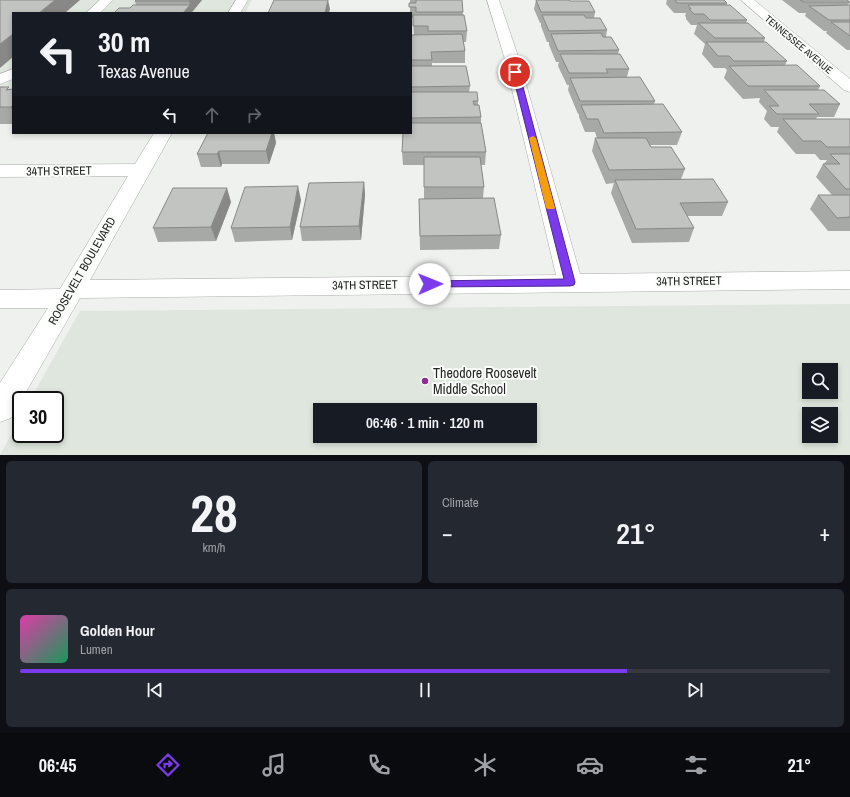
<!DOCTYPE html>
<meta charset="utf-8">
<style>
body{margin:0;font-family:"Archivo Narrow",sans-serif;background:#242831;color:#f1f3f6;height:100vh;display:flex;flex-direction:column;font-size:15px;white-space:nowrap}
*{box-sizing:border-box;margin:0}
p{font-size:13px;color:#9ea1a6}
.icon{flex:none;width:22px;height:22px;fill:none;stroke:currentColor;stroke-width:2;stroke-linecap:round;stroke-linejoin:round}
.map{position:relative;height:455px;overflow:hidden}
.drawer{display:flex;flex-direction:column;gap:6px;padding:6px;background:#0d0f14;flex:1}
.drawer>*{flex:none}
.guide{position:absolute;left:12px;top:12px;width:400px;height:122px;border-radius:0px;box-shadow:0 2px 6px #0003;background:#171b24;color:#f1f3f6;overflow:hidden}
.tools{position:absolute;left:802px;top:363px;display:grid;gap:8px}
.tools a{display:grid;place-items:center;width:36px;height:36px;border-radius:0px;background:#171b24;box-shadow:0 2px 6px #0003;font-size:20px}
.speed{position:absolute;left:12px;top:391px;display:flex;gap:8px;font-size:20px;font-weight:700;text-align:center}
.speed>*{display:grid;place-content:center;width:52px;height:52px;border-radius:50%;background:#171b24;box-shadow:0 2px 6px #0003;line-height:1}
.speed .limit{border:2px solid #111;border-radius:6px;background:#fff;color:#111}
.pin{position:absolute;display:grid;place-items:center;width:34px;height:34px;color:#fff;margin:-17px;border:2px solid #fff;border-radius:50%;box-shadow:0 1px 4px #0007}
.me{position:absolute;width:44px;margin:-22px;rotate:89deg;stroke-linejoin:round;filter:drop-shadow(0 0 3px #0008)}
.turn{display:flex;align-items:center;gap:14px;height:84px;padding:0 20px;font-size:18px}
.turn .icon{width:52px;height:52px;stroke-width:2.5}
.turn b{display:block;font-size:28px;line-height:34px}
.lanes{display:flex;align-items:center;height:38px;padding:0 20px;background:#0003;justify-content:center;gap:20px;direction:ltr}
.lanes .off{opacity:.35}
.big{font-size:30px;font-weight:600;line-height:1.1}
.drawer .tile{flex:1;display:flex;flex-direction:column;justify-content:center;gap:6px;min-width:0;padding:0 14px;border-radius:6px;background:#242831}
.drawer .dial{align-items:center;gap:0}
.dial b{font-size:52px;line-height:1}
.song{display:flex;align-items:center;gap:12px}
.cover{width:48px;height:48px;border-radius:6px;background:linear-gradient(135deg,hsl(320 70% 55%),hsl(150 70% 35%))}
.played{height:4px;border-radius:2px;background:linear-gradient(90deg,#7c3aed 75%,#363941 75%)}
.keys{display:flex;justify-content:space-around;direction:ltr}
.heat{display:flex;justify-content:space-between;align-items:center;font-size:22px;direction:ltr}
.drawer .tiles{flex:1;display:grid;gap:6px;grid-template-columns:1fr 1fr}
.tile:last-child{grid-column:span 2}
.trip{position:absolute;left:313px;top:403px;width:224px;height:40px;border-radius:0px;background:#171b24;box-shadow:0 2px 6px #0003;font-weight:600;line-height:40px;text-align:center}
.tab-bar{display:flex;height:64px;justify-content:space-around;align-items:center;background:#090b0e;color:#9ea1a6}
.tab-bar .icon{width:28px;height:28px}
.tab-bar .selected{color:#7c3aed}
.tab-bar b{font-size:18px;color:#f1f3f6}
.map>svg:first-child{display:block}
</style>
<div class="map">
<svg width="850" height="455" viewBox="0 0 850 455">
<rect width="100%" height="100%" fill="#eef1ed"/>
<g fill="#dee6dd" fill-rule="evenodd">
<polygon points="0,0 252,0 245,13 13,13 13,90 0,90"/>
<path d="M850,304V455H0L21,416V434H55V400H30L80,311ZM809,370H831V392H809ZM320,410H530V436H320ZM809,414H831V436H809Z"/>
</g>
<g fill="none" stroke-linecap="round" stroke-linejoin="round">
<defs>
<g id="minor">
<polygon points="100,0 113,0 100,13 86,13"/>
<polygon points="236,0 248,0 240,13 228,13"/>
<polygon points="487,0 499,0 518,56 580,274 850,271 850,289 80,298 11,418 0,422 0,383 48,308 0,308 0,290 60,289 128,176 0,177 0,165 135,164 154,133 172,133 90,280 556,275 504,56"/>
<polygon points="741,0 754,0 850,79 850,92 844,90"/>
<polygon points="13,69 13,79 0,84 0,74"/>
</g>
</defs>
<use href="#minor" stroke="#a9aca9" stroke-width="1"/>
<use href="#minor" fill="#fff" fill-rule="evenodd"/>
</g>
<g fill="#a7a9a6">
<polygon points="136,0 202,0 192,12 130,8 136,5 135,1"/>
<polygon points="410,0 462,0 463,15 467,31 466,42 463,42 465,51 465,63 432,63 432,66 470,86 469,92 478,101 478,105 481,117 481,123 486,152 485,165 481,165 484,187 483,198 501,235 499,249 420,250 419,199 424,199 424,165 403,165 402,152 411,133 411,35 414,35 413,18 411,18 411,13 410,13"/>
<polygon points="536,0 569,0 570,1 595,12 594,18 607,30 606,37 619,50 618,54 629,69 627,77 655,101 654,104 682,132 677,145 650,145 651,147 685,169 681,179 728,202 722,216 687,216 694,228 689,242 632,243 611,193 614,183 606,184 592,151 595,138 597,138 595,132 585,132 579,117 579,114 578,114 568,90 569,85 567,85 558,66 559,62 556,62 549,45 549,42 547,42 541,26 541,23 540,23 534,9"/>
<polygon points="667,0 724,0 727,3 727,5 747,20 746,23 765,38 764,42 787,61 785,65 820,86 818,90 840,104 834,117 817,117 816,119 850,119 850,231 828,231 810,209 818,195 832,195 816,177 823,164 824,164 827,160 820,160 815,154 796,154 777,132 779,127 771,127 764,119 767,111 759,102 760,98 743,99 724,78 727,70 725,68 714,68 702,54 705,44 694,34 697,25 691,25 686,19 686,17 685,16 686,13 674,13 666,4"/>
<polygon points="782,0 848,0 848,1 850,2 848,5 850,5 850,50 847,50 826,33 827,31 824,31 805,16 806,13 799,13"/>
<polygon points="0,87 10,89 13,89 13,124 0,124"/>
<polygon points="208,133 274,133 276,143 269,164 222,164 221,167 201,167 197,154"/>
<polygon points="364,182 365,195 361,240 302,241 300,227"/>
<polygon points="301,200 292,240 235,242 231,228"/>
<polygon points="231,202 216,241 158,242 153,228"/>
</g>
<g fill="#888987">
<polygon points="55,0 80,0 65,13 39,13"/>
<polygon points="190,0 202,0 192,12 192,13 183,13 190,5 189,1"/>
<polygon points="328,0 330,9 329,13 325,13"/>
<polygon points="13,34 13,57 0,68 0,44"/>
<polygon points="13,105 13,111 11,107"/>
<polygon points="272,133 274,133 276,143 269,164 266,151"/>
<polygon points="219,151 222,164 221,167 217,154"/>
<polygon points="364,182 365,195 361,240 359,226"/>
<polygon points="298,186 301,200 292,240 290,227"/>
<polygon points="227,188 231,202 216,241 211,227"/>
</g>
<g fill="#c2c4c1" stroke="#888987">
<polygon points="0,0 55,0 39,13 13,13 13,34 0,44"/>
<polygon points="136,0 190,0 189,1 135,1"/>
<polygon points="274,0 328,0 325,13 268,13"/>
<polygon points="416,0 462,0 463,12 416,12 416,7 409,7 409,3 416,3"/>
<polygon points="536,0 569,0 570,1 589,1 595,12 541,12"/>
<polygon points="675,0 724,0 727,3 677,3"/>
<polygon points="800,0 847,0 850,2 804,2"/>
<polygon points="133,5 190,5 183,13 114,13 119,8 130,8"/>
<polygon points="688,5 730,5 747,20 710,20 704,14 694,14 689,9 691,9"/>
<polygon points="850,5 850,20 829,20 809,6"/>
<polygon points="413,15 464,15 467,31 428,31 428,26 413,26"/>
<polygon points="542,15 584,15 586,18 600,18 607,30 549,31"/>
<polygon points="831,22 850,22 850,36"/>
<polygon points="698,23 748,23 765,38 715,38"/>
<polygon points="601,33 603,37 611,37 619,50 558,51 551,34"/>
<polygon points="462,34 465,51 431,52 432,60 411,60 411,35"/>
<polygon points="706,42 766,42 787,61 734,61 729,56 718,56"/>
<polygon points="560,54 620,54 629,69 606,69 608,73 569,73"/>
<polygon points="797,65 820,86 748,86 729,66"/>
<polygon points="411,66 466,66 470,86 411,87"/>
<polygon points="640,77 655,101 580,101 570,78"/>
<polygon points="0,87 9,87 6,90 13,89 13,105 11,107 0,107"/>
<polygon points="764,90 824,90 840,104 809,104 819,114 777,114 769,106 779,106"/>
<polygon points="411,92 477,92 478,101 473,101 474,105 479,105 481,117 411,118"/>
<polygon points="663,104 682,132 604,133 598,119 587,119 581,105"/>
<polygon points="783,119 850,119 850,147 827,147 821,141 803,141"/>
<polygon points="411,123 481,123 486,152 402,152 403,133 411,133"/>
<polygon points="208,133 272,133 266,151 219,151 217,154 197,154"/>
<polygon points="595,138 646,138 651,147 671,147 685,169 609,170"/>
<polygon points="830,154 850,154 850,189 846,189 823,164 840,164"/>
<polygon points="424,157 480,157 484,187 424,187"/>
<polygon points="713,179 728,202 680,203 694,228 636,229 615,180"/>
<polygon points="364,182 359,226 300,227 309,183"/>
<polygon points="298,186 290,227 231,228 245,187"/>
<polygon points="173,188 227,188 211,227 153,228"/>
<polygon points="818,195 850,195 850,217 837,218"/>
<polygon points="494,198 501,235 420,236 419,199"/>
</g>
<polygon fill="#7c3aed" stroke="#51269a" points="513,70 519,72 575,282 574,285 570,286 427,287 425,284 427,282 430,281 564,279 512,72"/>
<polygon fill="#f59e0b" points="533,136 536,138 555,208 554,209 548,209 546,208 529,138"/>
<circle fill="#912b91" stroke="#fbfefa" stroke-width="1.5" cx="425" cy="381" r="4"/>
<g text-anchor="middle" stroke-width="4" stroke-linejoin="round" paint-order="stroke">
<g font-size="10" fill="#232423" stroke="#fbfefa">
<text transform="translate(799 44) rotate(40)" y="4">TENNESSEE AVENUE</text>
</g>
<g font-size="12" fill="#232423" stroke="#fbfefa">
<text transform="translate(59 171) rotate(-1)" y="4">34TH STREET</text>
<text transform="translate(82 271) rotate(-60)" y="4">ROOSEVELT BOULEVARD</text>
<text transform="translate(689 281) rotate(-1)" y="4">34TH STREET</text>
<text transform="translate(365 285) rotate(-1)" y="4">34TH STREET</text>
</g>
<g font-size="14" fill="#232423" stroke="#fbfefa" text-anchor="start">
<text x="433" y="378">Theodore Roosevelt<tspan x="433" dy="16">Middle School</tspan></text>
</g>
</g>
</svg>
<div class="tools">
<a><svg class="icon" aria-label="search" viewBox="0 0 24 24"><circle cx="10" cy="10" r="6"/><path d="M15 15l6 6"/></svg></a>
<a><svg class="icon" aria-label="layers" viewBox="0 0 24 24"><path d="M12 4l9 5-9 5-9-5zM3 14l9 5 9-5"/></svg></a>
</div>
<div class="speed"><div class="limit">30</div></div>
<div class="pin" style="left:515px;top:72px;background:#d93025"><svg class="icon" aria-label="arrive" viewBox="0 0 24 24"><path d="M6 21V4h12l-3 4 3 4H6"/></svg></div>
<svg class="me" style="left:430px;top:284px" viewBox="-20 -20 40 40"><circle r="19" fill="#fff"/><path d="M0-13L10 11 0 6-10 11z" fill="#7c3aed"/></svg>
<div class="trip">06:46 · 1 min · 120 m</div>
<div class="guide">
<div class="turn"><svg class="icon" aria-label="left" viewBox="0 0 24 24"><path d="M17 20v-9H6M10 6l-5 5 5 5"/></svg><div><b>30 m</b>Texas Avenue</div></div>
<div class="lanes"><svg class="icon" aria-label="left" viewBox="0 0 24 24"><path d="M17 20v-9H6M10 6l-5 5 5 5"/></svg><svg class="icon off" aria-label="ahead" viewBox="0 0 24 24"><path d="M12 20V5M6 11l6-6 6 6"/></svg><svg class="icon off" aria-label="right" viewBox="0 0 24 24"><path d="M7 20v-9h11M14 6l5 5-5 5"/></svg></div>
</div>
</div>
<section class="drawer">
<div class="tiles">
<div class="tile dial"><b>28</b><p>km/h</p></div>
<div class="tile"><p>Climate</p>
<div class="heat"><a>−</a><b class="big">21°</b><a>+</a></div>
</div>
<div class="tile">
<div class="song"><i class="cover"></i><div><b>Golden Hour</b><p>Lumen</p></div></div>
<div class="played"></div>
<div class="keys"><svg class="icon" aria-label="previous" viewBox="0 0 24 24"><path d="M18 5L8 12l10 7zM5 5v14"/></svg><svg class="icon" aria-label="pause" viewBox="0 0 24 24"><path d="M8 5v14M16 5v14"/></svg><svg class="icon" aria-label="next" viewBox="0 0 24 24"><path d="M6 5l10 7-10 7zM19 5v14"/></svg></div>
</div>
</div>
</section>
<nav class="tab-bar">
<b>06:45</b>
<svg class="icon selected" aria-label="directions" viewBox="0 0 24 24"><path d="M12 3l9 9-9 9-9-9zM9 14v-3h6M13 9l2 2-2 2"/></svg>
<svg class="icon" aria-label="music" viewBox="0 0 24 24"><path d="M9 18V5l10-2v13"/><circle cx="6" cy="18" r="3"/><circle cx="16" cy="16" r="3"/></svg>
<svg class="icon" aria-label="phone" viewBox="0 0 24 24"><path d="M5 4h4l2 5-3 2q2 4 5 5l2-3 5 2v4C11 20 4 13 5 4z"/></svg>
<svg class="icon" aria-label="climate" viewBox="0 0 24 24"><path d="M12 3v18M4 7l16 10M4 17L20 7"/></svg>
<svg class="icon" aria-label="car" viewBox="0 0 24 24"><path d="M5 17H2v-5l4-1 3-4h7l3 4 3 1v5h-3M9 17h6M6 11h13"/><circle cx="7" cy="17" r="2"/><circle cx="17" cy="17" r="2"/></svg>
<svg class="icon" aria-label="filters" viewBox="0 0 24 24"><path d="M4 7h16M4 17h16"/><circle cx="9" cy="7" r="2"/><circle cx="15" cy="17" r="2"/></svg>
<b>21°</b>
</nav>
